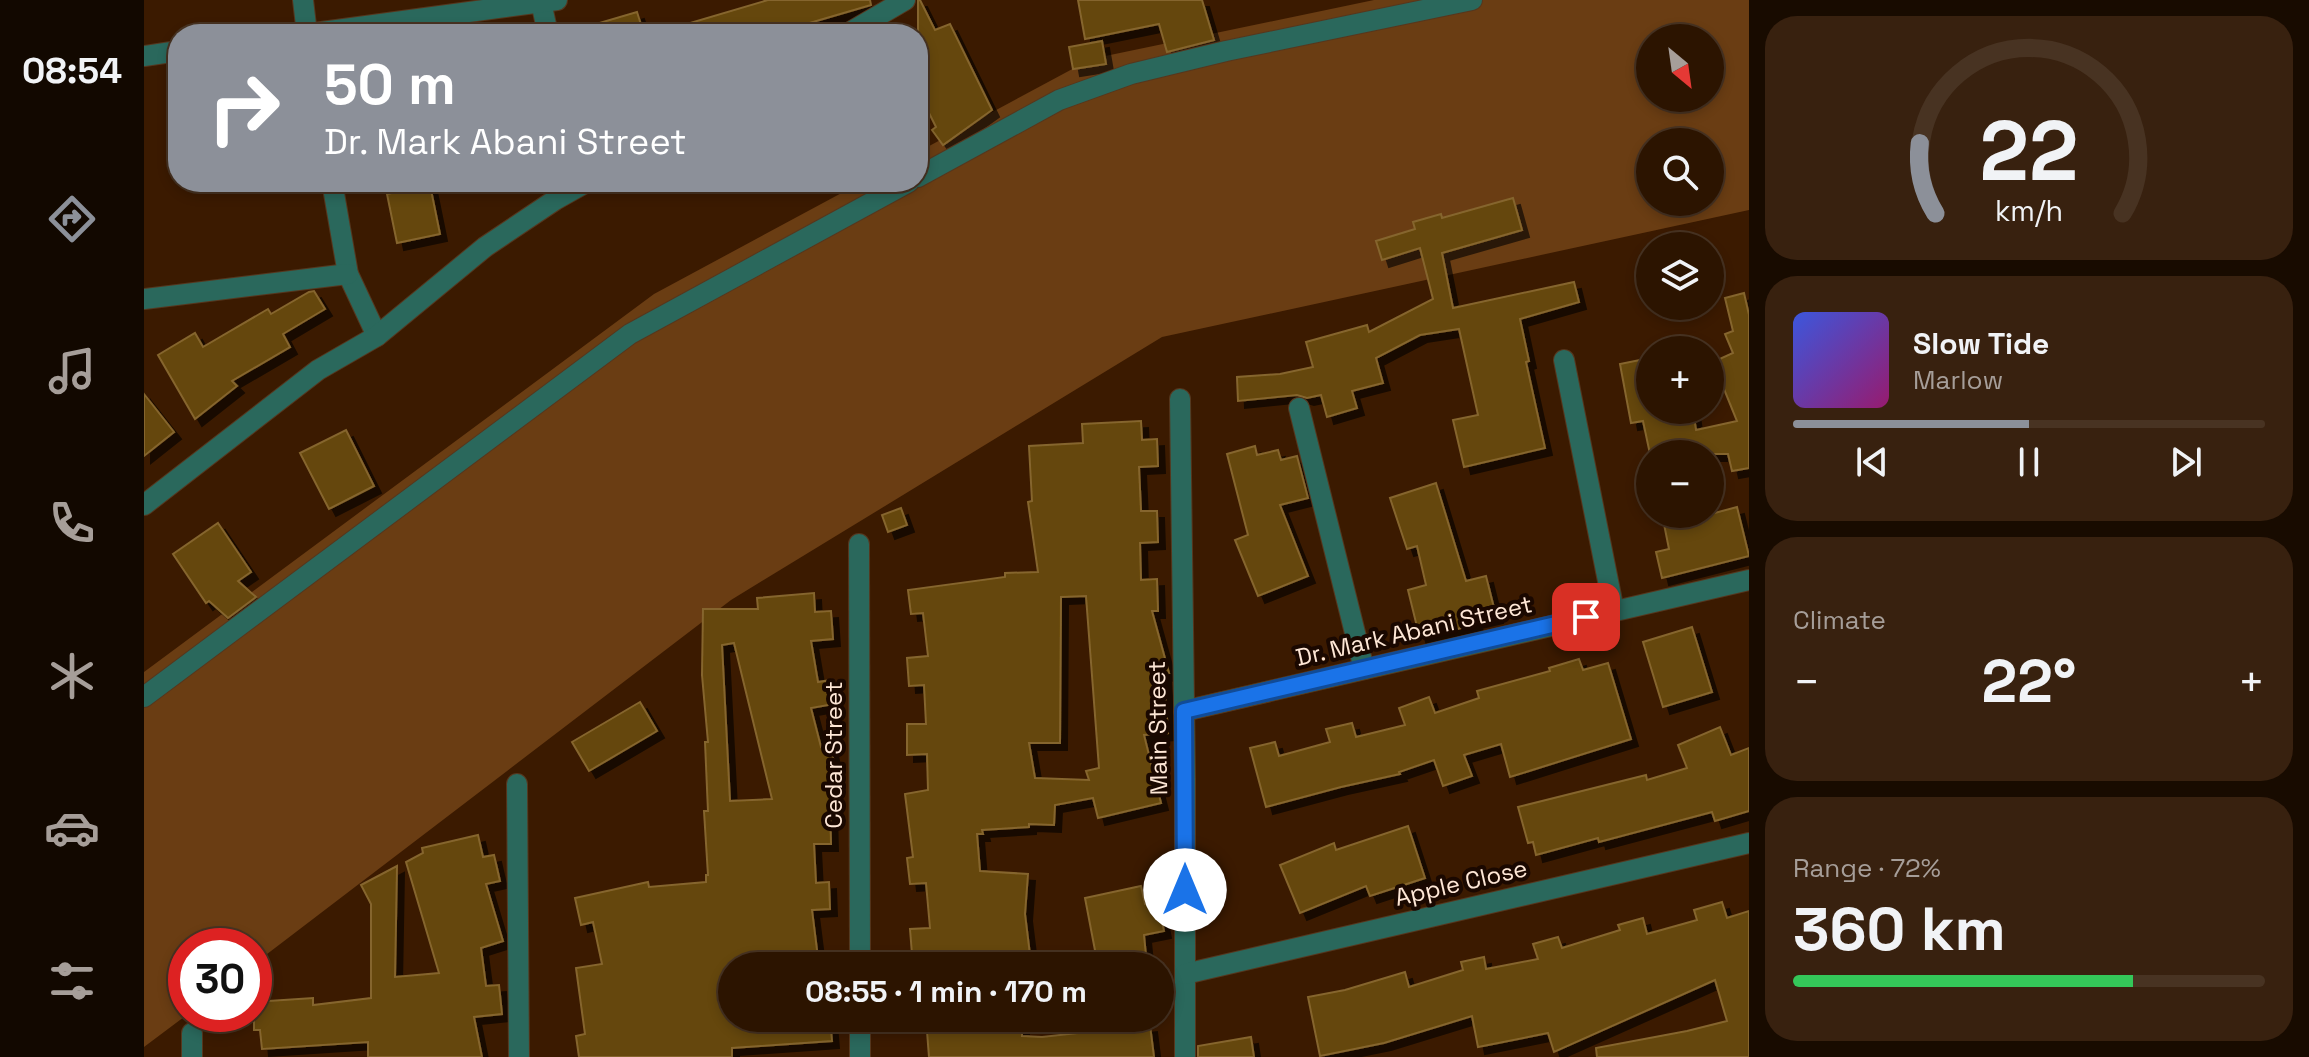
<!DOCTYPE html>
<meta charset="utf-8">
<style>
body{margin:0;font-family:"Space Grotesk",sans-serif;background:#38210f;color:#f1f3f6;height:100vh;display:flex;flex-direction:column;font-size:30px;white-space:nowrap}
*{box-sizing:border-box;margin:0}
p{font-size:26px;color:#a69e99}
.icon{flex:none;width:44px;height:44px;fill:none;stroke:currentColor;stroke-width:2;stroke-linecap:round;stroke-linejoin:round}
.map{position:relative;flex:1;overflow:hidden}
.side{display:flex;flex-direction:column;gap:16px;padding:16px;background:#180b00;width:560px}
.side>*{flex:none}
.guide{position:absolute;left:24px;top:24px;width:760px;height:168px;border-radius:32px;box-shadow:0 4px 12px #0003,0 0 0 2px #483322;background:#8c9099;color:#fff;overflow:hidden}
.needle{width:52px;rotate:151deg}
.tools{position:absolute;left:1492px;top:24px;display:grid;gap:16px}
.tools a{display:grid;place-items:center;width:88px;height:88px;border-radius:50%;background:#2c1400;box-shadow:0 4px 12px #0003,0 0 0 2px #483322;font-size:40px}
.speed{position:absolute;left:24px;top:928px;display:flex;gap:16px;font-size:40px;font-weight:700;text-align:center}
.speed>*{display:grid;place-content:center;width:104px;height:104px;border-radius:50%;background:#2c1400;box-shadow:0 4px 12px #0003,0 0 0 2px #483322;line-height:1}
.speed .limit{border:12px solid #d22;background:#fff;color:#111}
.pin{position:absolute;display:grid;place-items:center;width:68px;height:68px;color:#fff;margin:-34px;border-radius:16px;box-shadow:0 4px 12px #0006}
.me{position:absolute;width:88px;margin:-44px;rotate:0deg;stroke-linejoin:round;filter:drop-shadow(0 0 6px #0008)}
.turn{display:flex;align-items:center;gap:28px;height:168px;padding:0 24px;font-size:36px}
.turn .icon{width:104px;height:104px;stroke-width:2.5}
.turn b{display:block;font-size:56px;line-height:68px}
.big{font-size:60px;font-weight:600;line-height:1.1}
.side .widget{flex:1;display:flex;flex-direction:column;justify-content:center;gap:12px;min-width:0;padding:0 28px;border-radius:32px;background:#38210f}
.side .dial{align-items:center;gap:0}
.dial svg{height:208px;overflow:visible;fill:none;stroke:#483322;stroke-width:7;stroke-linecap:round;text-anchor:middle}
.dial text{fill:#f1f3f6;stroke:none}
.song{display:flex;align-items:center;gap:24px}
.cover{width:96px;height:96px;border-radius:12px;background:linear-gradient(135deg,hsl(230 70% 55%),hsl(320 70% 35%))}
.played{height:8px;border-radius:4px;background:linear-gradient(90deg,#8c9099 50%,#483322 50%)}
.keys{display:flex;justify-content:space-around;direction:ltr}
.heat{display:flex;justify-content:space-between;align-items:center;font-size:44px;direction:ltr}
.charge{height:12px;border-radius:6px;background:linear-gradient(90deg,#34c759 72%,#483322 0)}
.trip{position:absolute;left:574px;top:952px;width:456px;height:80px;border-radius:40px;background:#2c1400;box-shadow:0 4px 12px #0003,0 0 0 2px #483322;font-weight:600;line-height:80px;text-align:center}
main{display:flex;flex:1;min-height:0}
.dock{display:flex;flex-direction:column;width:144px;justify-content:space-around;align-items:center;background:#120800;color:#a69e99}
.dock .icon{width:56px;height:56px}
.dock .current{color:#8c9099}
.dock b{font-size:36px;color:#f1f3f6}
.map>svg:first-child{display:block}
</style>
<main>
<nav class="dock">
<b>08:54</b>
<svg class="icon current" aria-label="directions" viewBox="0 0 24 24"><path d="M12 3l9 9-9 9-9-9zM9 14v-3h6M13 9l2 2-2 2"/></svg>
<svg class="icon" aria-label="music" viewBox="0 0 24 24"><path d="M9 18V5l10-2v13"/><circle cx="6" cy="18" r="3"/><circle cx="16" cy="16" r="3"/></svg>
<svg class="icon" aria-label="phone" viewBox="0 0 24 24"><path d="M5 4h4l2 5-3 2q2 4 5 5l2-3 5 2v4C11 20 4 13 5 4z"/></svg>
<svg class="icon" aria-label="climate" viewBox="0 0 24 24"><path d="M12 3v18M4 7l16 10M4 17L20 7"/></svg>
<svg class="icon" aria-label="car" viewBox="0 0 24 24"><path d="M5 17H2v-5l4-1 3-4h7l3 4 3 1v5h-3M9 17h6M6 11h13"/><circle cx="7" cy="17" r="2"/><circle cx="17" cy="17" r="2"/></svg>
<svg class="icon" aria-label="filters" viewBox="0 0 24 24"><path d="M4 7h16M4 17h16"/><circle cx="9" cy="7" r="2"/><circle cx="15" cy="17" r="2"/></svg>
</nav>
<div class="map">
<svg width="1605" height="1057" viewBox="0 0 1605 1057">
<defs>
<filter id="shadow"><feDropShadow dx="7" dy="7" stdDeviation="0" flood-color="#0009"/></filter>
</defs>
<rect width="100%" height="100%" fill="#3b1a00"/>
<path fill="#6a3d13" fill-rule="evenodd" d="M1230,0H1605V210L1018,337L587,600L110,964V946H42V1014H44L0,1047V672L510,294L718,182H774V152L947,59ZM1506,38H1566V98H1506ZM1506,142H1566V202H1506Z"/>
<g fill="#654708" stroke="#85652e" stroke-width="2" fill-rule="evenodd" filter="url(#shadow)">
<polygon points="624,0 726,0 727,5 645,29 646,34 527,34 526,29"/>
<polygon points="774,0 776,0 791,30 806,24 848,110 799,145 788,130 792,127 774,91"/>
<polygon points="934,0 1058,0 1070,40 1023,52 1015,24 941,39"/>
<polygon points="493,12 500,34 435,34 435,29"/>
<polygon points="958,41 962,64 929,69 925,47"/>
<polygon points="286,185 296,234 253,243 243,194"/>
<polygon points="1369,198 1378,230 1298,253 1309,308 1430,282 1435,302 1376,319 1385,361 1382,362 1401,448 1320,467 1309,420 1334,415 1315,329 1276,335 1232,358 1239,383 1208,391 1213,408 1183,417 1177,395 1163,398 1153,395 1094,401 1093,377 1136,374 1169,367 1162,342 1223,325 1225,332 1289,299 1276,248 1238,260 1232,241 1271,229 1269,222 1297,214 1298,218"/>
<polygon points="170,291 181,309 139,334 146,347 88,381 93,386 51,419 14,355 51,333 59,347 124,309 127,314 165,292"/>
<polygon points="1600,293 1605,315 1605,468 1588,471 1584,454 1506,454 1499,421 1487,423 1476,364 1506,358 1506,410 1549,410 1552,430 1593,421 1569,362 1589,353 1581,334 1589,331 1581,298"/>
<polygon points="0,394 30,432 0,456"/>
<path d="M997,421L998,440L1013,439L1014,466L995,467L997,511H1013L1014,542L996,543L997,580L1013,579L1014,611H1008L1025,673L1020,674L1024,733L1000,735L1017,803L954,818L949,798L911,805L910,825L885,824V827L838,830L839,834H833L836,871L884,874L881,914L887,963L868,966H783L782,953L768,954L766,929L786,928L782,883L766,884L763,858L769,857L761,794L784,790L783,754L763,755V724H782L780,685L765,686L763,658L784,656L779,613L767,614L764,590L861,577V573L894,572L884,502L888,501L885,446L939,443L938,424ZM942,596L955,768L942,771L945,780L891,778L885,743H916L917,597Z"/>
<polygon points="202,430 230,486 185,509 156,453"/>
<polygon points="1111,446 1113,455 1134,450 1137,460 1153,456 1164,498 1136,505 1164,576 1114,596 1091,540 1104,535 1083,454"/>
<polygon points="1292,483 1322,581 1342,576 1352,616 1331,621 1332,624 1276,639 1264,590 1282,585 1273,546 1263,549 1246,498"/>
<polygon points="1593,507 1605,556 1518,578 1512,552 1525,549 1518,514 1567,514"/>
<polygon points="757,508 763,525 744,532 738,515"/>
<polygon points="74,523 107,572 94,581 112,597 84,618 65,601 62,603 29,554"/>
<path d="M670,593L671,612L687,611L689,639L667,641L674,682L687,680L690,704L667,708L677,747L686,745L691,767L685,768L687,844H670L672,883L685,882L686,909L668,910L675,966H588V1018H686L688,1041L588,1048V1057H435L432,1036L441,1034L432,968L458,964L449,922L437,925L431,898L504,882L505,887L562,882V875H564L560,811H564L561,742H564L558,675L559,609H614L613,598ZM590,643L628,799L586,801L578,645Z"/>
<polygon points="1548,627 1568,692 1519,707 1499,642"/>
<polygon points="1435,659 1439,670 1464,663 1487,739 1366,777 1357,744 1320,755 1328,776 1299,786 1290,760 1255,772 1256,774 1197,787 1122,807 1106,748 1131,742 1135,756 1186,742 1182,729 1208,723 1212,737 1261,725 1255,708 1285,697 1291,713 1335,698 1333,691 1406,671 1405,668"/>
<polygon points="496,702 513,731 445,771 428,742"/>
<polygon points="1576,727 1587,755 1605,748 1605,811 1571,821 1568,812 1455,842 1454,838 1392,855 1389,842 1384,843 1374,807 1502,775 1503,780 1543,768 1534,745"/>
<polygon points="1264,826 1281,878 1226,896 1222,886 1156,913 1136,865 1190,843 1192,850"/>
<polygon points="334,835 339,857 350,855 356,881 342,884 359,941 337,948 342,986 355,985 358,1014 330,1017 338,1057 224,1057 224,1042 118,1049 116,1030 110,1030 110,1002 169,998 169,1005 227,998 227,904 217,885 253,866 251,977 295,973 262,862 279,853 278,848"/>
<polygon points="997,886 1001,904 1014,901 1020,931 1000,935 1003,966 954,966 941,898"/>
<polygon points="1578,902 1583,918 1605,911 1605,1057 1453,1057 1452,1048 1543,1031 1583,1021 1571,980 1410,1052 1404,1033 1334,1047 1328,1016 1240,1043 1176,1056 1164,997 1201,990 1261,972 1265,987 1319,970 1317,962 1340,957 1342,969 1394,959 1389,944 1414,937 1418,948 1476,930 1474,925 1499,918 1503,934 1553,920 1550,910"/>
<polygon points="782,1018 878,1018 878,1036 898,1037 1006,1025 1010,1057 785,1057"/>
<polygon points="1107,1037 1110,1057 1054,1057 1054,1046"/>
</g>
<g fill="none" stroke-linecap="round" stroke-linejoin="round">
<defs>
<g id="minor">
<polyline points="159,0 163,34 160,34"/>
<polyline points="397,2 404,34"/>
<polyline points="163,34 413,0"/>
<polyline points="703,34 761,0"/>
<polyline points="0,56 34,51"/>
<polyline points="774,177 915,100 987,74 1082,51 1328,0"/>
<polyline points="188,182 204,274 233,336"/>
<polyline points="0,299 204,274"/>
<polyline points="1420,360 1470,611"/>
<polyline points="1036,399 1041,779 1041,1057"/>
<polyline points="1155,408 1220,669"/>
<polyline points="0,505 174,370 233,336 341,247 411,200 443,182"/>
<polyline points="715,544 716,966"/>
<polyline points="0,697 486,334 765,182"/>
<polyline points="1040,711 1605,580"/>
<polyline points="373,784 375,1057"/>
<polyline points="1041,974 1605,843"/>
<polyline points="716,1018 716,1057"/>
<polyline points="48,1057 48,1033"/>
</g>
</defs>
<use href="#minor" stroke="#56371e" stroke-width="22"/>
<use href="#minor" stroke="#2a685c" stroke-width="20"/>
</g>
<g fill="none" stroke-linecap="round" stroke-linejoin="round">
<defs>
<polyline id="route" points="1041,890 1040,711 1442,617"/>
</defs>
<use href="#route" stroke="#114b97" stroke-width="20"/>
<use href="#route" stroke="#1a73e8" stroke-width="14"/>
</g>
<g text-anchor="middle" stroke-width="8" stroke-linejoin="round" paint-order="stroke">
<g font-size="24" fill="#fee7d6" stroke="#1a0800">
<text transform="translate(1270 631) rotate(-13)" y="8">Dr. Mark Abani Street</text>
<text transform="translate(1014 728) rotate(-91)" y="8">Main Street</text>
<text transform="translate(690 755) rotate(-90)" y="8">Cedar Street</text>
<text transform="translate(1317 883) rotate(-13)" y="8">Apple Close</text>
</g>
</g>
</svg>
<div class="tools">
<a><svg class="needle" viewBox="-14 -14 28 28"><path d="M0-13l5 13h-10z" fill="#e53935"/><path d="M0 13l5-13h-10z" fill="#a69e99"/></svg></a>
<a><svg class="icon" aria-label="search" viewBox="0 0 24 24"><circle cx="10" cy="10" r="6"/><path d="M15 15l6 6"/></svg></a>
<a><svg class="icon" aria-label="layers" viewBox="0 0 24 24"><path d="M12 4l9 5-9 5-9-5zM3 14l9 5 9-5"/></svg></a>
<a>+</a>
<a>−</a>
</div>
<div class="speed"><div class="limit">30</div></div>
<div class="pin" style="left:1442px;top:617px;background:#d93025"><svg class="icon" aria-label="arrive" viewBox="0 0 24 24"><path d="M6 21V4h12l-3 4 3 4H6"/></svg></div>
<svg class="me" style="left:1041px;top:890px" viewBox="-20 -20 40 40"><circle r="19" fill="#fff"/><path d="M0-13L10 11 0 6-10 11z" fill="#1a73e8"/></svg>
<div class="trip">08:55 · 1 min · 170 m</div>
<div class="guide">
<div class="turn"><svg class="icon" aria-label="right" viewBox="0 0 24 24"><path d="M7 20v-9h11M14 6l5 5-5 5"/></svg><div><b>50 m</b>Dr. Mark Abani Street</div></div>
</div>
</div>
<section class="side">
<div class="widget dial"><svg viewBox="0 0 100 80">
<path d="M14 69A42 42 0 1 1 86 69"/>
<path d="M14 69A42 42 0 0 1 8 42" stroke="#8c9099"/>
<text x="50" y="56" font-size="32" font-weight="700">22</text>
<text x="50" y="72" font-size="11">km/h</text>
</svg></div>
<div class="widget">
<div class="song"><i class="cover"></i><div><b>Slow Tide</b><p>Marlow</p></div></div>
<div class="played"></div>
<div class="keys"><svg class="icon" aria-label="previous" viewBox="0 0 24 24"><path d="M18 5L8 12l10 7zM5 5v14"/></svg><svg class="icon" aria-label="pause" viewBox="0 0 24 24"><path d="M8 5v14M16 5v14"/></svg><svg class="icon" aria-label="next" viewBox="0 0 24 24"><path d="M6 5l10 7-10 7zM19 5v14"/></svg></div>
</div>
<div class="widget"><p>Climate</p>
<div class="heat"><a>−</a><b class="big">22°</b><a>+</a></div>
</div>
<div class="widget"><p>Range · 72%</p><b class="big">360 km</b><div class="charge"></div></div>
</section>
</main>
